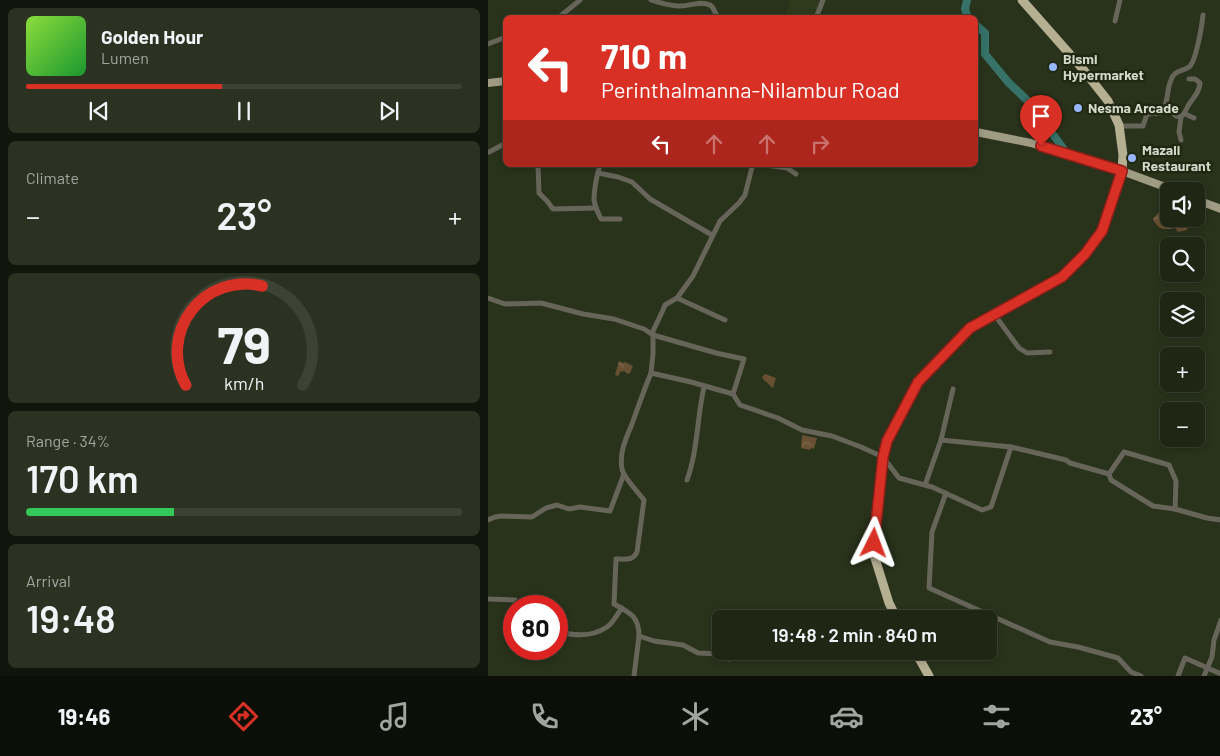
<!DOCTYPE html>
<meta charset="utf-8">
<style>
body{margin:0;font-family:Barlow,sans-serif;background:#2c3222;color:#f1f3f6;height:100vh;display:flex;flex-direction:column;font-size:19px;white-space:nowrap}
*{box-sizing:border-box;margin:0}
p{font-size:16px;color:#a1a5a0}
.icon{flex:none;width:28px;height:28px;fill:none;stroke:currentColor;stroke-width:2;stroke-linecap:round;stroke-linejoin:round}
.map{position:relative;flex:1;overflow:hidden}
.sheet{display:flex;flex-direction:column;gap:8px;padding:8px;background:#11150b;width:488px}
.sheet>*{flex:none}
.banner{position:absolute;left:15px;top:15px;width:475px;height:152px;border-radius:8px;box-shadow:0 2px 8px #0003,0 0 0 1px #3c4334;background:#d93025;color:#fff;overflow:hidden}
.tools{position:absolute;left:672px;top:182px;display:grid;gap:10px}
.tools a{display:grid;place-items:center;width:45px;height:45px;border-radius:8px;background:#1f2614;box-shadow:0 2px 8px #0003,0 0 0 1px #3c4334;font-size:25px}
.speed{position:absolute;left:15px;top:595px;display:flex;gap:10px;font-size:25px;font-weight:700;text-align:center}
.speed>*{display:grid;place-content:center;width:65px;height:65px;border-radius:50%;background:#1f2614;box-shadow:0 2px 8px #0003,0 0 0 1px #3c4334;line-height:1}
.speed .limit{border:8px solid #d22;background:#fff;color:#111}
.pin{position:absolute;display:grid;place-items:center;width:42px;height:42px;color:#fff;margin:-51px -21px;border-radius:50% 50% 50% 0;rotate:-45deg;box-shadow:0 0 5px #0007}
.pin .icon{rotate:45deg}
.me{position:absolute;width:55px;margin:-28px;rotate:3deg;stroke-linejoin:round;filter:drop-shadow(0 0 4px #0008)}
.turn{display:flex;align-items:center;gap:18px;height:105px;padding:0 15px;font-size:22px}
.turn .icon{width:65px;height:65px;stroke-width:2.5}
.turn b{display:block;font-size:35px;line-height:42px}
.lanes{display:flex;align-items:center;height:48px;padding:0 15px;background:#0003;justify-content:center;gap:25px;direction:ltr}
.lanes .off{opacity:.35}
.big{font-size:38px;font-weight:600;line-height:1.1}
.sheet .card{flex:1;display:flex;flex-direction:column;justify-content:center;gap:8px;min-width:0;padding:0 18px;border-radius:8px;background:#2c3222}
.sheet .dial{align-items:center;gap:0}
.dial svg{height:130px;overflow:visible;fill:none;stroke:#3c4334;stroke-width:7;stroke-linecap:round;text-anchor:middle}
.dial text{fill:#f1f3f6;stroke:none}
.song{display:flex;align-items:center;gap:15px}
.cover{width:60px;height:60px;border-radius:8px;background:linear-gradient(135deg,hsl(90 70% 55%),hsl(130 70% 35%))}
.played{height:5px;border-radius:2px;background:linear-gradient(90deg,#d93025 45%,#3c4334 45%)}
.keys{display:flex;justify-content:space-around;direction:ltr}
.heat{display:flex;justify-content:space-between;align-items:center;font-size:28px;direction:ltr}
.charge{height:8px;border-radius:4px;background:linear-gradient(90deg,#34c759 34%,#3c4334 0)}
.trip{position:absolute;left:224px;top:610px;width:285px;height:50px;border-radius:8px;background:#1f2614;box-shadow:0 2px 8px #0003,0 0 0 1px #3c4334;font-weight:600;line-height:50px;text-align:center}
.tabs{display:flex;height:80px;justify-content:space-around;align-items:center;background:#0c0f08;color:#a1a5a0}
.tabs .icon{width:35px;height:35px}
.tabs .active{color:#d93025}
.tabs b{font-size:22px;color:#f1f3f6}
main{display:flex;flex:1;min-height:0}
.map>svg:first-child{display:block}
</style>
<main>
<section class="sheet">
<div class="card">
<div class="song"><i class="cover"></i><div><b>Golden Hour</b><p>Lumen</p></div></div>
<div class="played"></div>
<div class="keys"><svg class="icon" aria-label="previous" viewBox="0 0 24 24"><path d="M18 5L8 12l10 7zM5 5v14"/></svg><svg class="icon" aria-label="pause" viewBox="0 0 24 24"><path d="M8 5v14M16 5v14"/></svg><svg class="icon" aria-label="next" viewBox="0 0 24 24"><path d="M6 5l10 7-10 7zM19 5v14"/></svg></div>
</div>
<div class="card"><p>Climate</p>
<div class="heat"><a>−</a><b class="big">23°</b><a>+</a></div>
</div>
<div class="card dial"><svg viewBox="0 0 100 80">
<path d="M14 69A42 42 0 1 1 86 69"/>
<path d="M14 69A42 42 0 0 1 61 8" stroke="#d93025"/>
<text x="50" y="56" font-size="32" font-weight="700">79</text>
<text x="50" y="72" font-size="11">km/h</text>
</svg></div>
<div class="card"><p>Range · 34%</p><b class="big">170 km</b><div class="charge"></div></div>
<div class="card"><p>Arrival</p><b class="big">19:48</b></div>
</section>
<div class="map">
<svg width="733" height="676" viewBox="0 0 733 676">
<defs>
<pattern id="park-crowns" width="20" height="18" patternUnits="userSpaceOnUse" patternTransform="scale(1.25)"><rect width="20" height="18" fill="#695033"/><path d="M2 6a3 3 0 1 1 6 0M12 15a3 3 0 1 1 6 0" fill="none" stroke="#7e694f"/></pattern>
</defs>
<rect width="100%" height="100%" fill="#29321b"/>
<polygon fill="#2f3a1c" points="302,0 334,0 329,14 326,14 325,17 297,18"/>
<g fill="url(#park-crowns)">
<path d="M675,207L681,208V219H700L699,230L690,232L687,228C676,230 670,230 665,219Z"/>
<polygon points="131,361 135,363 137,362 145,366 142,373 140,374 136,371 132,372 130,376 127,375"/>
<polygon points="277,374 288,378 285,388 275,379 274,377"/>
<polygon points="314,435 329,438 326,449 323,448 322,450 313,448"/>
</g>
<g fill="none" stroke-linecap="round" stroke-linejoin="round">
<g stroke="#367268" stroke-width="8">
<polyline points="479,0 477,9 480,18"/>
<polyline points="488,25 497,33 497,54 520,82 542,103 575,148"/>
</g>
<g stroke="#67655a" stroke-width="5">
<path d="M163,0C172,3 181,6 191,6C201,7 211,0 222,5C227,8 226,14 231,18"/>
<polyline points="70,18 92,0"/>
<polyline points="328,18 335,0"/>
<polyline points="627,21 632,0"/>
<polyline points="0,44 18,37"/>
<path d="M677,109H681L688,116L693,117C697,113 698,110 700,106C705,97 711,94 712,83L707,79H701"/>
<polyline points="697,114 706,118"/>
<path d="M631,126H655L659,114L673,113C681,104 678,91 683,80C686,70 694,72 701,67C708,62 714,25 715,15"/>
<polyline points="693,140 691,132 693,117"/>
<polyline points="1,152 18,143"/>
<polyline points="50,165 51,193 59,201 65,209 108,208"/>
<path d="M113,165C109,170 106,192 106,200C107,206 110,213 113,219H132"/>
<polyline points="278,165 299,168 308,174"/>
<polyline points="110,173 130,177 144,182 162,199 224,235"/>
<polyline points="0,298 17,304 53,303 95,314 126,319 156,329 165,335 228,353 256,359 245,394"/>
<polyline points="189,298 237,320"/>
<polyline points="506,314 531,348 539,353 562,352"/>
<path d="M163,373C156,390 150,407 144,424C138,438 131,453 134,469C135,477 151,493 156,500L149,552C145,561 137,559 128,559L126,604C142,613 151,616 151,636L166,641L195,645L210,653L233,654L241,659"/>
<polyline points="245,394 252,405 290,418 314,430 344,436 373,447 395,457 411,478 444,487 494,510 503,507 523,447 578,460 582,463 621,474 636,452 681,465 688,481 687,509 719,518 733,520"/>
<polyline points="245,394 203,382 163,373 165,354 165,331 175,310 177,305 189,298 205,276 232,221 251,203 257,195 264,167 267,165"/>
<polyline points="453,440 523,447"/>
<polyline points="621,474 623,480 665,506 687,509"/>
<path d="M199,480C210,450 209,417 216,387"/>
<polyline points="437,485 453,440 465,389"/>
<polyline points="458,493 444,532 441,588 562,642 590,647 630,658 643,672 653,676"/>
<polyline points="0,520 7,517 14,516 44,517 58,508 69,505 81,509 92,507 122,511 136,474"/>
<polyline points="0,599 27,600"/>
<path d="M69,631C85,636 104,637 119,627C125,623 129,614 134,608"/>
<polyline points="146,676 151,636"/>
<polyline points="690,676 697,658 733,674"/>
<polyline points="716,676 724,657 726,640 733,620"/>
</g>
<g stroke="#a09b83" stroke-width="8">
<polyline points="0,83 18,81"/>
<polyline points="488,132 543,143 634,171 688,191"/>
<polyline points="709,200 733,209"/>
</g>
<g stroke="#b6b093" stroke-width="9">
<polyline points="409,619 401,603 386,555 386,531 395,457 399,441 419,401 430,382 481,328 573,277 597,255 614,231 634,171 635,155 631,125 620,101 594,68 534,0"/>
<polyline points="427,651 441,676"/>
</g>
</g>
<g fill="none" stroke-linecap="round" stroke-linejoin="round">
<defs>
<polyline id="route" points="386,543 395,457 399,441 430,382 482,328 574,277 597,254 614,231 634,171 553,146"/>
</defs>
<use href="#route" stroke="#8d1f18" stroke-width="12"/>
<use href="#route" stroke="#d93025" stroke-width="9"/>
</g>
<g fill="#96b6fd" stroke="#202812" stroke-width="2">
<circle cx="565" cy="67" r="5"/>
<circle cx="590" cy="108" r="5"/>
<circle cx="644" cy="158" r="5"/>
</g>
<g text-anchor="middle" stroke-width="5" stroke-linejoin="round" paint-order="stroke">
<g font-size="14" font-weight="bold" fill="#d3d9cb" stroke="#202812" text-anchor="start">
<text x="575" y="64">Bismi<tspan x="575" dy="16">Hypermarket</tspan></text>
<text x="600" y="113">Nesma Arcade</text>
<text x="654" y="155">Mazali<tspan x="654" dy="16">Restaurant</tspan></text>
</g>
</g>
</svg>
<div class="tools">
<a><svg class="icon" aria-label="sound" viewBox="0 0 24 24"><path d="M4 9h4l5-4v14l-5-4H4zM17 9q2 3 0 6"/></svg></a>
<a><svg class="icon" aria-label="search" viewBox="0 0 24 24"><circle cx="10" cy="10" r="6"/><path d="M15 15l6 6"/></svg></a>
<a><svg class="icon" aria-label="layers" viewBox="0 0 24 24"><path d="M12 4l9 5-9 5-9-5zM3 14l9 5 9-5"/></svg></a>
<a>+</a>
<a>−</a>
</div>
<div class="speed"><div class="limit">80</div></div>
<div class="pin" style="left:553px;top:146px;background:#d93025"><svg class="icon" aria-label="arrive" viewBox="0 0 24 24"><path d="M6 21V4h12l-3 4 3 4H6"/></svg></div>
<svg class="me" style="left:386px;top:543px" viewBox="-20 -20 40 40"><path d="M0-17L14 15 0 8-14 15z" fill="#d93025" stroke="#fff" stroke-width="4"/></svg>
<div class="trip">19:48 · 2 min · 840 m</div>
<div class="banner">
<div class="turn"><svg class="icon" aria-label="left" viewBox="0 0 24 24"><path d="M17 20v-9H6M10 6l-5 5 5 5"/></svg><div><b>710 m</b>Perinthalmanna-Nilambur Road</div></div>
<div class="lanes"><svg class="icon" aria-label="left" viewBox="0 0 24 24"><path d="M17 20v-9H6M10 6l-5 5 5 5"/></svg><svg class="icon off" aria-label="ahead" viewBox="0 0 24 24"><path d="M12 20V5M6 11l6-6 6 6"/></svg><svg class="icon off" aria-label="ahead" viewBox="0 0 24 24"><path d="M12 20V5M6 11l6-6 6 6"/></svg><svg class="icon off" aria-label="right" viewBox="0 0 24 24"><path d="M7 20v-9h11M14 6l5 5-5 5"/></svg></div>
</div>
</div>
</main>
<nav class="tabs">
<b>19:46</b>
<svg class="icon active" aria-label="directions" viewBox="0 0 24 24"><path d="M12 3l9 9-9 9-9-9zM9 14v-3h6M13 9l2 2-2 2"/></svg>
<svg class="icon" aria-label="music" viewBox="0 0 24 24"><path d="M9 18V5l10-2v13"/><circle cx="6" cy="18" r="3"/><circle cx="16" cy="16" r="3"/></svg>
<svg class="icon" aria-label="phone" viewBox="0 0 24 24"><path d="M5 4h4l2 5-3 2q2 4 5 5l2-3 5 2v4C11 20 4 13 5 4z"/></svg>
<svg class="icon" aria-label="climate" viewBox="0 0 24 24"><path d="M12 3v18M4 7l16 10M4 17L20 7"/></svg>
<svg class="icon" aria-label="car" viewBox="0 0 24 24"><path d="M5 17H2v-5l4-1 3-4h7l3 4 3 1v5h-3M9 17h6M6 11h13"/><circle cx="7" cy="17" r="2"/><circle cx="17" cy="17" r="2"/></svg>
<svg class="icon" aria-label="filters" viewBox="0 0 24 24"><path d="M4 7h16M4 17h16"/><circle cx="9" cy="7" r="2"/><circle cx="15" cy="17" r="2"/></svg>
<b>23°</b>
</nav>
